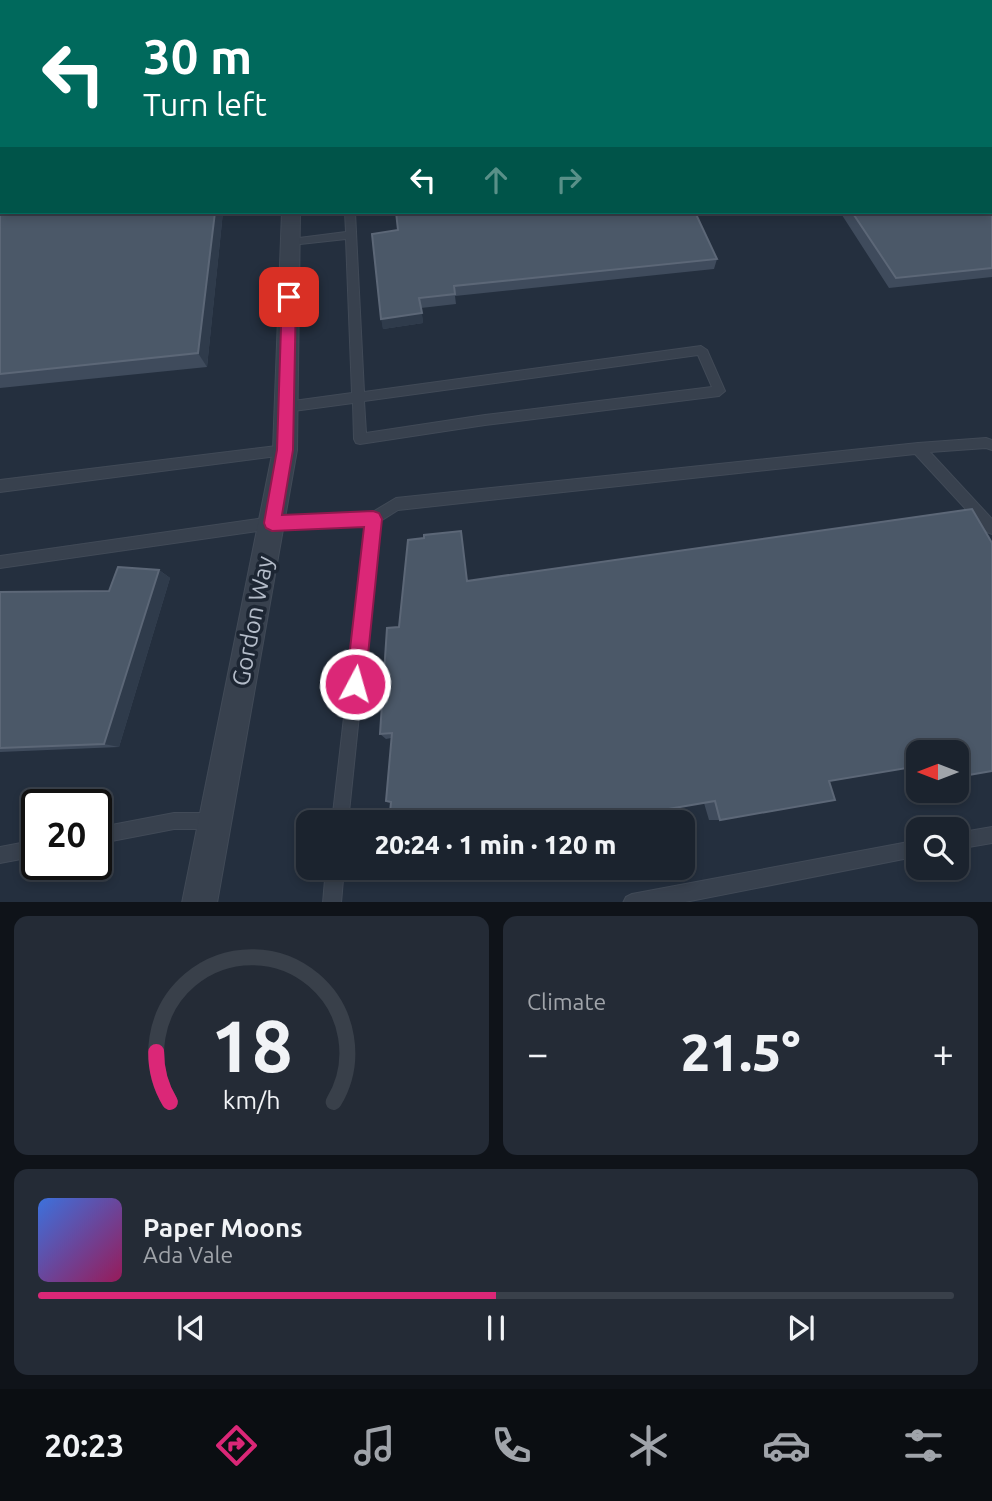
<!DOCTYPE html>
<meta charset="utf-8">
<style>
body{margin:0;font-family:Ubuntu,sans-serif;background:#242b36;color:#f1f3f6;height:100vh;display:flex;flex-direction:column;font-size:26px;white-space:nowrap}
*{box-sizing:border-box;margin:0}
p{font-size:23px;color:#a0a4aa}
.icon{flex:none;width:38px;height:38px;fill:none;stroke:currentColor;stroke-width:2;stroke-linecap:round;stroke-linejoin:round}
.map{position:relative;height:902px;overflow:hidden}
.side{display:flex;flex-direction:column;gap:14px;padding:14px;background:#0f1319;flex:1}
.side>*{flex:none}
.top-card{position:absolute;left:0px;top:0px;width:992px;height:214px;box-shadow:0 4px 10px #0003,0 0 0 2px #39404a;background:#00695c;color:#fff;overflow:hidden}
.needle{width:46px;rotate:270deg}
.buttons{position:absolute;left:906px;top:740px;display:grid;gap:14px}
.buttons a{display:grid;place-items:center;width:63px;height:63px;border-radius:14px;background:#1b232e;box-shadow:0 4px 10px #0003,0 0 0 2px #39404a;font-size:35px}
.speed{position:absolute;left:21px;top:789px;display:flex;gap:14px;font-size:35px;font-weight:700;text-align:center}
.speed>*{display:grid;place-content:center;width:91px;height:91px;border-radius:50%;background:#1b232e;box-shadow:0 4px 10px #0003,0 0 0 2px #39404a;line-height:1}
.speed .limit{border:4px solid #111;border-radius:10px;background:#fff;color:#111}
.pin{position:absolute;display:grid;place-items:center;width:60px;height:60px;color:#fff;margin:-30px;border-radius:14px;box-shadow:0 4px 10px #0006}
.me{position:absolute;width:77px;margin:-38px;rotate:6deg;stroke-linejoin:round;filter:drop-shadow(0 0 5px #0008)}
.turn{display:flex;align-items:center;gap:24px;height:147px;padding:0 28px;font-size:32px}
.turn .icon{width:91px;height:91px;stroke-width:2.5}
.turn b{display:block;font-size:49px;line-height:60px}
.lanes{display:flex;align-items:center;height:66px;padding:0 28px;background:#0003;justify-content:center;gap:35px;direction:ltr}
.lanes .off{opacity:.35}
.big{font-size:52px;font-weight:800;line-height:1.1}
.side .card{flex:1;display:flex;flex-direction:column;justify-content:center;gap:10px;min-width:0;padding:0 24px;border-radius:14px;background:#242b36}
.side .dial{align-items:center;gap:0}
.dial svg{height:182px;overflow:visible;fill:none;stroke:#39404a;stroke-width:7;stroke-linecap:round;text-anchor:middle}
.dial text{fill:#f1f3f6;stroke:none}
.song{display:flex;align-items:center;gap:21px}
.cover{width:84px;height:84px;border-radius:10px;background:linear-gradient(135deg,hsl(220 70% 55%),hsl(330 70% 35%))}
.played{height:7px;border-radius:4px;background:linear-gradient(90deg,#db2777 50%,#39404a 50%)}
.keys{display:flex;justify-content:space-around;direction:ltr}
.heat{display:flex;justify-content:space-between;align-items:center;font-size:38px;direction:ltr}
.side .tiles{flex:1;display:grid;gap:14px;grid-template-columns:1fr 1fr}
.card:last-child{grid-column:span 2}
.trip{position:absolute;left:296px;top:810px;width:399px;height:70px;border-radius:14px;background:#1b232e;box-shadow:0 4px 10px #0003,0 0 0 2px #39404a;font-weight:800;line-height:70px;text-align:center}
.tab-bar{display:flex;height:112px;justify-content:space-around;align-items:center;background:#0b0e12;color:#a0a4aa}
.tab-bar .icon{width:49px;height:49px}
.tab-bar .active{color:#db2777}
.tab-bar b{font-size:32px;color:#f1f3f6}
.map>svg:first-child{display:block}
</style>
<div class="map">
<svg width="992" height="903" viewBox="0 0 992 903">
<rect width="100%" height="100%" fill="#242f3e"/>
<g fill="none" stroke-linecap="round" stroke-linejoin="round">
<g fill="#17263c" fill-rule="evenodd">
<polygon points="884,0 890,0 891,2 886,2"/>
<polygon points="990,87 992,88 992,93 990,92"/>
</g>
<defs>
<g id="service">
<polygon points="97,0 105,0 97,2"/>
<rect x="0" y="48" width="2" height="4"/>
<rect x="0" y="73" width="2" height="6"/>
<polygon points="2,156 2,163 0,164 0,157"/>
<path d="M345,212H355L364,392L701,346L707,350L725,391L719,396L485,425L360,444L356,443L354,439L353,403L286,412L282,410L280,407L282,404L286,402L352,393L346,239L291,245L286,242L291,239L346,232ZM698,355L712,387L485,415L366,433L364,401Z"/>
<polygon points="986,438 992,440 992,450 986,448 930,452 992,519 992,534 987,532 915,454 398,510 379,522 348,822 332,822 366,525 272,529 0,568 0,556 272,517 371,513 396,498 918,443"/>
<polygon points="285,445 289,446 291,450 289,454 285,455 0,492 0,480"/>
<polygon points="174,813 213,813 219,815 221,821 219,827 213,829 174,829 96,844 96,828"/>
<polygon points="992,827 992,843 957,849 957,833"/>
<polygon points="37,840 37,856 0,863 0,847"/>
<polygon points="919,840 919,856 680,903 623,903 626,897 632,894"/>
<polygon points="326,868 344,868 341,903 323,903"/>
</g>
<g id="minor">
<rect x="480" y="0" width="14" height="2"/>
<rect x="0" y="84" width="2" height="10"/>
<polygon points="282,212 300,212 297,450 217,903 182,903 273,450"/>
</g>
</defs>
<use href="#service" stroke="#414a57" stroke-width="2"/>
<use href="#minor" stroke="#414a57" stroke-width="2"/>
<polyline stroke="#3f5557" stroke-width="2.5" stroke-dasharray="3.5 3.5" stroke-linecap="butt" points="924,0 926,2"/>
<use href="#service" fill="#38414e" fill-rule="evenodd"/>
<use href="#minor" fill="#38414e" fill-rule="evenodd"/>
</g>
<g fill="#3f4b5c">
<polygon points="157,0 309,0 288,2 157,2"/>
<polygon points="531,0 625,0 624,2 532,2"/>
<polygon points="0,206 2,212 223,212 207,367 0,388"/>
<polygon points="992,209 992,277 889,288 840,212 990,212"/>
<polygon points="372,234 717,259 714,269 455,296 456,304 421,308 423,323 383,329"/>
<polygon points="159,570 170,578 119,747 0,752 0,592 109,591"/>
<polygon points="467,581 957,752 829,781 720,820 709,820 704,803 391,802 391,738 386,739 380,734 399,627"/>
</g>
<g fill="#2f3b4b">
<polygon points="215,212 223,212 207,367 198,353"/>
<polygon points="422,313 423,323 383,329 381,319"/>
<polygon points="159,570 170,578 119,747 104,744"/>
</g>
<g fill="#4b5868" stroke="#5c6777" stroke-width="2">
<polygon points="157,0 248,0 247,2 157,2"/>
<polygon points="2,203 2,212 215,212 198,353 0,374 0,206"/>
<polygon points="990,209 992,209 992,268 896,278 852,212 990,212"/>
<polygon points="396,212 695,212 717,259 454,286 455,294 419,298 422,313 381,319 372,234 398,230"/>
<polygon points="972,509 992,543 992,771 957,777 957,752 919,752 919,766 829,781 835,800 720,820 715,801 593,822 389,822 391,802 386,801 392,733 380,734 387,628 399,627 408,540 424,538 424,535 461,531 467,581"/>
<polygon points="118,567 159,570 104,744 0,748 0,592 109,591"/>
</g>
<polygon fill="#db2777" stroke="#8e194d" stroke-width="2" points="289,292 296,297 293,450 282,515 373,511 379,513 382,519 365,684 362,691 355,694 349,691 346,684 364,527 272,531 266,528 264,523 277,450 282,297"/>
<g text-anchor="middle" stroke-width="7" stroke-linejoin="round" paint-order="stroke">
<g font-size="24" fill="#b4bcc9" stroke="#1d2633">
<text transform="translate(253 621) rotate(-79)" y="8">Gordon Way</text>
</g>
</g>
</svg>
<div class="buttons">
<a><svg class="needle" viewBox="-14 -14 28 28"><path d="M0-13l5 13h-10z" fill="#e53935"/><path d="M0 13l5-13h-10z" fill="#a0a4aa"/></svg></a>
<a><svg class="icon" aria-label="search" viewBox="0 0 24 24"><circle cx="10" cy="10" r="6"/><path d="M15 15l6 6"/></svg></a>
</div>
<div class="speed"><div class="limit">20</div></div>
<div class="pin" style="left:289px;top:297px;background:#d93025"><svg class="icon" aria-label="arrive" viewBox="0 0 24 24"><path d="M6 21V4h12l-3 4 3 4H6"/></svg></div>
<svg class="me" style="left:355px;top:684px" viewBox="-20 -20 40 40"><circle r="17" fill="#db2777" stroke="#fff" stroke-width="3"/><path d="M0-11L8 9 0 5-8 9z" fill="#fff"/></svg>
<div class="trip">20:24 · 1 min · 120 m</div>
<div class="top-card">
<div class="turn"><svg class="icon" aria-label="left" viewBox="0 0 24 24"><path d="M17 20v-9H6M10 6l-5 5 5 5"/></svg><div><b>30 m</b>Turn left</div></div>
<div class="lanes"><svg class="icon" aria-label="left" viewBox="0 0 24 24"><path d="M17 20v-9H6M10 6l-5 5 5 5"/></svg><svg class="icon off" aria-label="ahead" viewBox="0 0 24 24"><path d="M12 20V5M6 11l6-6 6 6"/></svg><svg class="icon off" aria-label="right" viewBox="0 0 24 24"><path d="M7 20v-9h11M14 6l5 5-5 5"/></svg></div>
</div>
</div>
<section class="side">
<div class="tiles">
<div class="card dial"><svg viewBox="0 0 100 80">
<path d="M14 69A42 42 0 1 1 86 69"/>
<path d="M14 69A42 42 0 0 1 8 47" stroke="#db2777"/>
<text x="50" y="56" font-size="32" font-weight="700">18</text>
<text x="50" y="72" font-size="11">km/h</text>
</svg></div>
<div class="card"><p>Climate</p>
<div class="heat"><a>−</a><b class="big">21.5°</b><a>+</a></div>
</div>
<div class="card">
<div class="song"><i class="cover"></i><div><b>Paper Moons</b><p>Ada Vale</p></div></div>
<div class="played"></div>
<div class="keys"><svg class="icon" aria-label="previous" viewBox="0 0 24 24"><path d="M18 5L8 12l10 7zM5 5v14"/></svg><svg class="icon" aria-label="pause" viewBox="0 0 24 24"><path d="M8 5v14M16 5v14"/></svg><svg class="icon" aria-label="next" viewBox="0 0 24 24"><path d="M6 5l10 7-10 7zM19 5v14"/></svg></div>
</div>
</div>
</section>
<nav class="tab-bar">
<b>20:23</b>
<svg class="icon active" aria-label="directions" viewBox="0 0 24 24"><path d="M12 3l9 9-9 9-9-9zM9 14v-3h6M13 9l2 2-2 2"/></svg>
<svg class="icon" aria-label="music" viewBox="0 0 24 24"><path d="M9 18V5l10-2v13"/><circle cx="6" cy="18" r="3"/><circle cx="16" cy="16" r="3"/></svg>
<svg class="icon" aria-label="phone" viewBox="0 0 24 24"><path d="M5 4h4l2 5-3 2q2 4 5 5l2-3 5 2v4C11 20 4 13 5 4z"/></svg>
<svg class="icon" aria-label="climate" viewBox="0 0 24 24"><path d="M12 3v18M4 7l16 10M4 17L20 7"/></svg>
<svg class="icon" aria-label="car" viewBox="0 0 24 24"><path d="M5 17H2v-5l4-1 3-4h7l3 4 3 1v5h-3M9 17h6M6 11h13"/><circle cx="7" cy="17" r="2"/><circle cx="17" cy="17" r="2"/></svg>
<svg class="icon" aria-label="filters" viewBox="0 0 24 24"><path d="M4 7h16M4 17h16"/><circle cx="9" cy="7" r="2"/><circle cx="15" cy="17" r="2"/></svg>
</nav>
